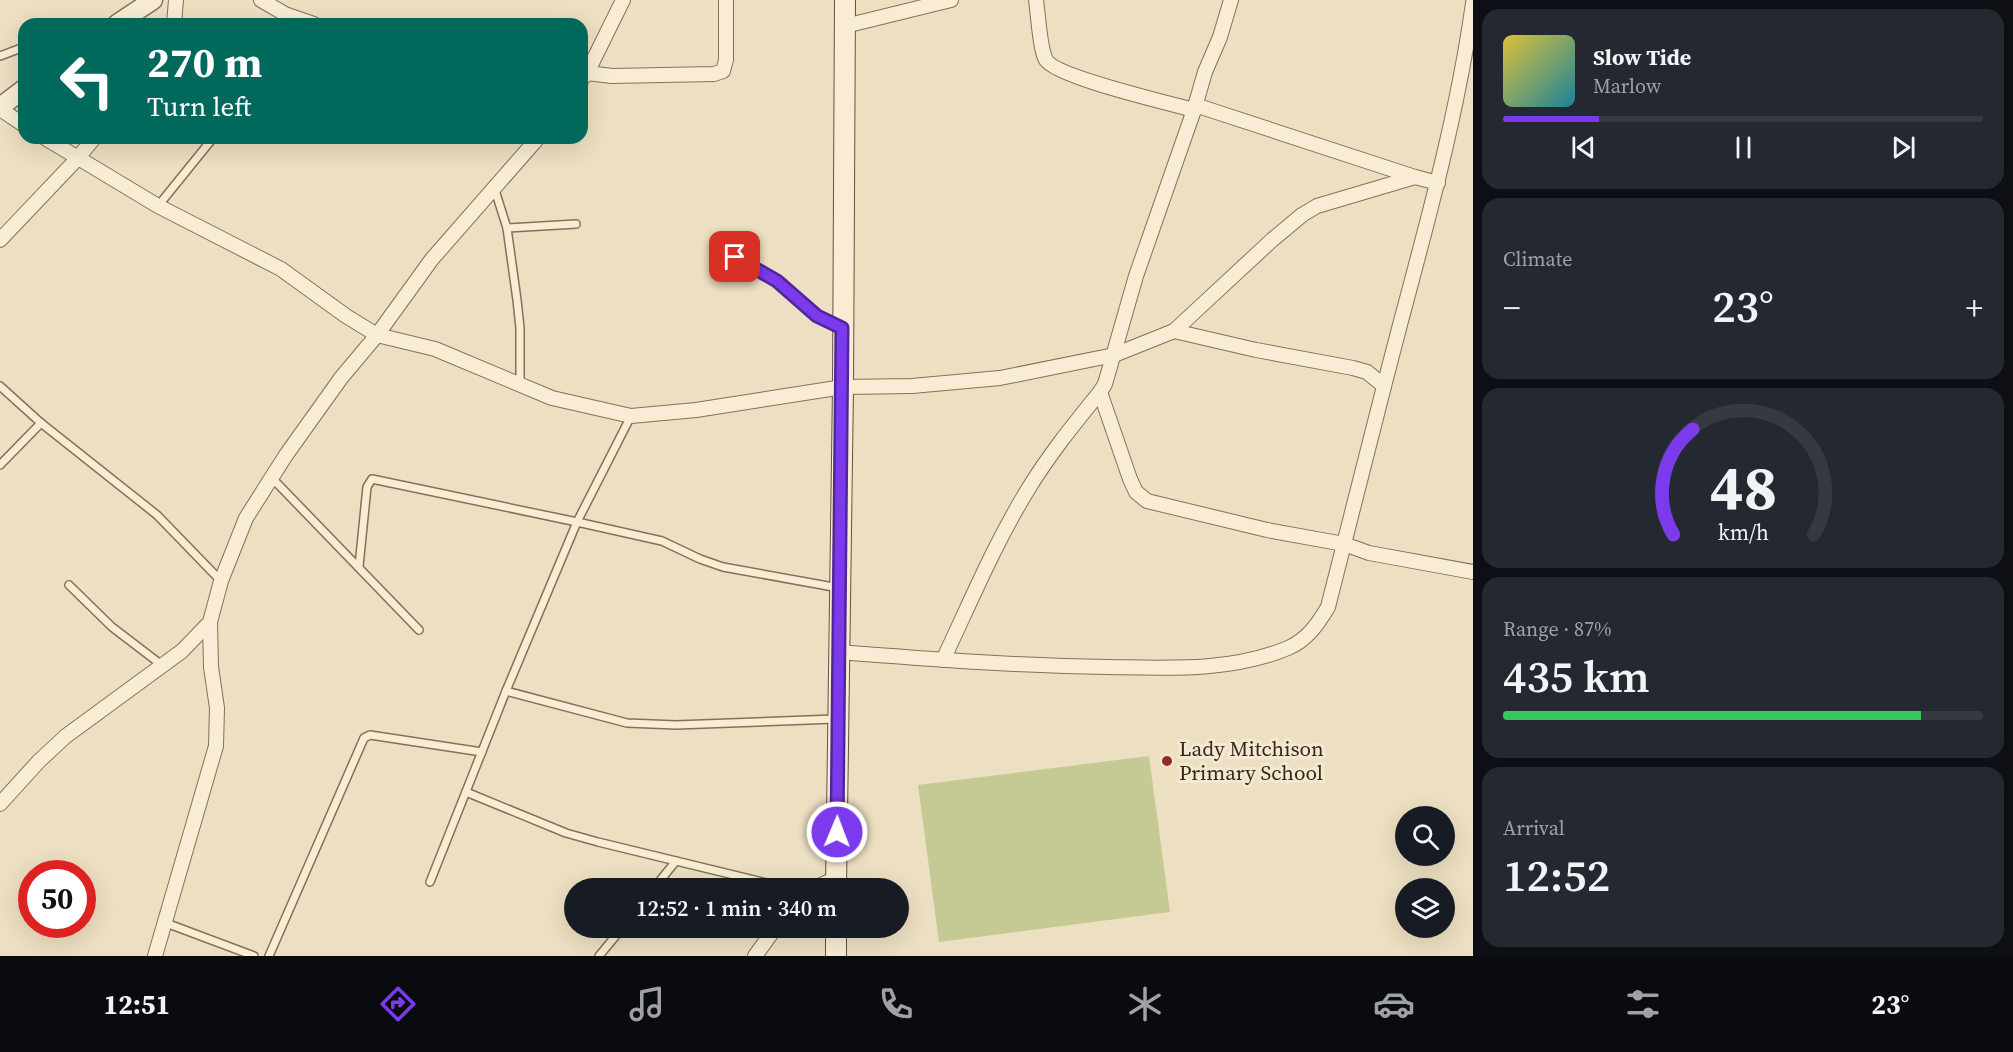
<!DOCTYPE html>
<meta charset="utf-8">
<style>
body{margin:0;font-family:"Source Serif 4",serif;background:#242831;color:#f1f3f6;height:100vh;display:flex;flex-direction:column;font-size:22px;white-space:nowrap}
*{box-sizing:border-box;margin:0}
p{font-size:20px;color:#9ea1a6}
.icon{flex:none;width:33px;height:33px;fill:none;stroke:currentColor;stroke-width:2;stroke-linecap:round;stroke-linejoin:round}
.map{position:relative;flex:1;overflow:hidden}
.sheet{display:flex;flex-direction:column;gap:9px;padding:9px;background:#0d0f14;width:540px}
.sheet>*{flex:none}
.banner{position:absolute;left:18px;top:18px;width:570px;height:126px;border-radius:18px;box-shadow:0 6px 24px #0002;background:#00695c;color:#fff;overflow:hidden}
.buttons{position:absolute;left:1395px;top:806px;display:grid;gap:12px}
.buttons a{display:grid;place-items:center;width:60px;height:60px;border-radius:50%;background:#171b24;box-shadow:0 6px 24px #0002;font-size:30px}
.speed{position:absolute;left:18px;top:860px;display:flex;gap:12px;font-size:30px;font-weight:700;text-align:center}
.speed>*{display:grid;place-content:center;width:78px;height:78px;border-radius:50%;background:#171b24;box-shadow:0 6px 24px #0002;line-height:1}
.speed .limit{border:9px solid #d22;background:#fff;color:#111}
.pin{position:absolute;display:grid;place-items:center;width:51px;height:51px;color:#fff;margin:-26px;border-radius:12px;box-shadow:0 3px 9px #0006}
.me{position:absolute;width:66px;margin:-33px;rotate:1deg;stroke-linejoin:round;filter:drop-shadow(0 0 4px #0008)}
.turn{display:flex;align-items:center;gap:21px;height:126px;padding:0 30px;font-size:27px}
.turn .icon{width:78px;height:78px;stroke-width:2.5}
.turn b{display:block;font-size:42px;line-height:51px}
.big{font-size:45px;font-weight:600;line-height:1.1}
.sheet .widget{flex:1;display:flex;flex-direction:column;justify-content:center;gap:9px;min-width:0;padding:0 21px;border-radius:18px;background:#242831}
.sheet .dial{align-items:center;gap:0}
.dial svg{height:156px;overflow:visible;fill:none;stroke:#363941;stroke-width:7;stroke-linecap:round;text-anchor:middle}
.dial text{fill:#f1f3f6;stroke:none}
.song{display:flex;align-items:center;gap:18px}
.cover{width:72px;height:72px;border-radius:9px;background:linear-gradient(135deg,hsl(50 70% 55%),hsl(190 70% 35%))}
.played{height:6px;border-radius:3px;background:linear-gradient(90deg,#7c3aed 20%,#363941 20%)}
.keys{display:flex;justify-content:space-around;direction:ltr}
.heat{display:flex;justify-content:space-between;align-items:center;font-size:33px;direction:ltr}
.charge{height:9px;border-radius:4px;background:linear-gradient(90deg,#34c759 87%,#363941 0)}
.trip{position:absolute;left:564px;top:878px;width:345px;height:60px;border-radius:30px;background:#171b24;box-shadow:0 6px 24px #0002;font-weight:600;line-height:60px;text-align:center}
.dock{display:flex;height:96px;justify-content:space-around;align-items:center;background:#090b0e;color:#9ea1a6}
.dock .icon{width:42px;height:42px}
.dock .selected{color:#7c3aed}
.dock b{font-size:27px;color:#f1f3f6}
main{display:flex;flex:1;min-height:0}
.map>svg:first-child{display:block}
</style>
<main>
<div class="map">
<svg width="1473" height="956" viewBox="0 0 1473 956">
<rect width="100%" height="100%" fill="#eddfc1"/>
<polygon fill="#c5ca95" points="1149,756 1170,912 939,942 918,785"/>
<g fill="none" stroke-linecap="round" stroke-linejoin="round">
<defs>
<g id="service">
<polyline points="0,56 24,47"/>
<polyline points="494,187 507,228 517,300 520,328 520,385"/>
<polyline points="158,206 213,138"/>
<polyline points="507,228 576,224"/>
<polyline points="735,257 777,281 817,316 840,327"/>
<polyline points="0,386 41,423"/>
<polyline points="0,465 41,423 157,515 221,581"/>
<polyline points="271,477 419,630"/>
<polyline points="359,566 367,487 372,479 577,522 631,416"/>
<polyline points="69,585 112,627 163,666"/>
<polyline points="506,691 627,723 676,725 835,719"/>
<polyline points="466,792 566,833 598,842 787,888"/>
<polyline points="430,882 506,691 577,522 662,541 700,559 723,567 839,588"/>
<polyline points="654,888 676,861"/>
<polyline points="166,923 254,956"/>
<polyline points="269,956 364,738 370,735 482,752"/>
<polyline points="599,956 623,927"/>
</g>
<g id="minor">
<polyline points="261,0 285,14 314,24"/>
<path d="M1036,0C1038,13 1040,50 1046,60C1056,77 1169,103 1194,110"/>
<polyline points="174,24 176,0"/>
<polyline points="845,26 951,0"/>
<polyline points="587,73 612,76 714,74 723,71 726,60 726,0"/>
<polyline points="582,79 587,73 623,0"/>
<polyline points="1195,105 1415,177"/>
<polyline points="0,109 24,125"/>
<polyline points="45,138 158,206 281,269 346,316 377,335 432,259 538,138"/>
<polyline points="0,240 77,159 94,138"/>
<polyline points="1174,331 1256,350 1353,368 1367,372 1384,386"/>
<polyline points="1100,392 1130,479 1136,492 1147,501 1267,530 1344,544 1369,553 1473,572"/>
<path d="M839,652C928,659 1018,666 1108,667C1167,668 1231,672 1288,648C1307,640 1318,624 1328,607C1352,511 1376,416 1401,321C1429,216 1458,111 1473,3"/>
<path d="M943,660C970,603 994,545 1027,491C1048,456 1074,424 1100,392L1105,384L1136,276L1194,110L1205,72L1220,37L1231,0"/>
<polyline points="0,804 39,761 66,736 182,651 210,622 221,581 246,518 286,455 341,378 377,335 435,349 552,398 631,416 696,410 843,387 912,386 1000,378 1114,355 1174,331 1272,240 1302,215 1317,206 1415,177 1438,183"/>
<polyline points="815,888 836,878"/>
<polyline points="155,956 216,746 217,708 211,667 210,622"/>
<polyline points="755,956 776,927"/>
</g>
<g id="tertiary">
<polyline points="117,24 153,0"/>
<polyline points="0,107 24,89"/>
</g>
<g id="secondary">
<polyline points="836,888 843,387 845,0"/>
<polyline points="836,956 836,927"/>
</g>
</defs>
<use href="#service" stroke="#857059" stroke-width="10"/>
<use href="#minor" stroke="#857059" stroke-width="16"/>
<use href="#tertiary" stroke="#857059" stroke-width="21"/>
<use href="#secondary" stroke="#67513c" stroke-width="22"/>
<use href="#service" stroke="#f8edd4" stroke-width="7"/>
<use href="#minor" stroke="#f8edd4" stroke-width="14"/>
<use href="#tertiary" stroke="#f8edd4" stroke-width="18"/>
<use href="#secondary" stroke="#f8edd4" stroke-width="20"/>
</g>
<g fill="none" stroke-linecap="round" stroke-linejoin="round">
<defs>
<polyline id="route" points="735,257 777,281 817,316 842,328 837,832"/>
</defs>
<use href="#route" stroke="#51269a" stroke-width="15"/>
<use href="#route" stroke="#7c3aed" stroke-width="10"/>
</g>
<circle fill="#932a2c" stroke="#f4e9d0" stroke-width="2" cx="1167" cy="761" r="6"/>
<g text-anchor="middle" stroke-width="6" stroke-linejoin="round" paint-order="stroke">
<g font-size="21" fill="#35291d" stroke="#f4e9d0" text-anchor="start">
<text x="1179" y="756">Lady Mitchison<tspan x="1179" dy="24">Primary School</tspan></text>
</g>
</g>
</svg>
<div class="buttons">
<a><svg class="icon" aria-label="search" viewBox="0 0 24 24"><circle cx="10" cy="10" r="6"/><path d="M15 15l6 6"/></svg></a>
<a><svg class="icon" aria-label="layers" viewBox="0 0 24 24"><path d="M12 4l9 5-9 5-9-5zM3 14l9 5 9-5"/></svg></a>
</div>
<div class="speed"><div class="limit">50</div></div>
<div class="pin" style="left:735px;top:257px;background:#d93025"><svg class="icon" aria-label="arrive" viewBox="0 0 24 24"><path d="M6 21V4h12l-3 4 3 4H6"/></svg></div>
<svg class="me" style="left:837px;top:832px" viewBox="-20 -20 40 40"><circle r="17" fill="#7c3aed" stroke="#fff" stroke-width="3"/><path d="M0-11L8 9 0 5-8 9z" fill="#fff"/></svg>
<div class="trip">12:52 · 1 min · 340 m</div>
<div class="banner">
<div class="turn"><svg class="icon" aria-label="left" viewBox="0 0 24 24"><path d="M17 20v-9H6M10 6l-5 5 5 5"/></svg><div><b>270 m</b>Turn left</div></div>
</div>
</div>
<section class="sheet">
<div class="widget">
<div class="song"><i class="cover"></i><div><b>Slow Tide</b><p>Marlow</p></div></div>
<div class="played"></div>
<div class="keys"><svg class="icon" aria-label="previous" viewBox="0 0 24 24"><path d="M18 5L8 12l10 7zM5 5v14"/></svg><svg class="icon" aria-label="pause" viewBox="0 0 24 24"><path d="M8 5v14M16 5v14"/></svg><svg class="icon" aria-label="next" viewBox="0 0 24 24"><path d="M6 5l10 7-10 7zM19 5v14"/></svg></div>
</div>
<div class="widget"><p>Climate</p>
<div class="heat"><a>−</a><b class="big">23°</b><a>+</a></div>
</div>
<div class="widget dial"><svg viewBox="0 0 100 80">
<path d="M14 69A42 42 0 1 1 86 69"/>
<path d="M14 69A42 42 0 0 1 24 15" stroke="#7c3aed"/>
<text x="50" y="56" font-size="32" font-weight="700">48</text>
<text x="50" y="72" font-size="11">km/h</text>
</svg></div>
<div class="widget"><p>Range · 87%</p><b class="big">435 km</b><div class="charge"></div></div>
<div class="widget"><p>Arrival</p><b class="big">12:52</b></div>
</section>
</main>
<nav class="dock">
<b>12:51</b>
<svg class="icon selected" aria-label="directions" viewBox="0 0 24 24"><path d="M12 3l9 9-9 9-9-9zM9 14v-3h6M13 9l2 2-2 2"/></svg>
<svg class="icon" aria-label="music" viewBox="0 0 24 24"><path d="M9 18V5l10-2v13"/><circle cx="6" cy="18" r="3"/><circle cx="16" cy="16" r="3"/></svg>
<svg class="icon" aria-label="phone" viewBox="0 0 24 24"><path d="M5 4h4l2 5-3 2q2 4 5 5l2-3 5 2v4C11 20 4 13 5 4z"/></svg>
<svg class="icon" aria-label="climate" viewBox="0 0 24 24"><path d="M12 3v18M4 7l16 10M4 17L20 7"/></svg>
<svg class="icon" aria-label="car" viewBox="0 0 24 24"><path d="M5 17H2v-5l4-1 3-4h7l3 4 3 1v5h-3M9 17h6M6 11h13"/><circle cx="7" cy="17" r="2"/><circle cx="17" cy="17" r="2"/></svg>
<svg class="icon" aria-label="filters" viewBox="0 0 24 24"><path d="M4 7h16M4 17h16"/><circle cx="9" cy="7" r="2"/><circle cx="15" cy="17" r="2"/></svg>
<b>23°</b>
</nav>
